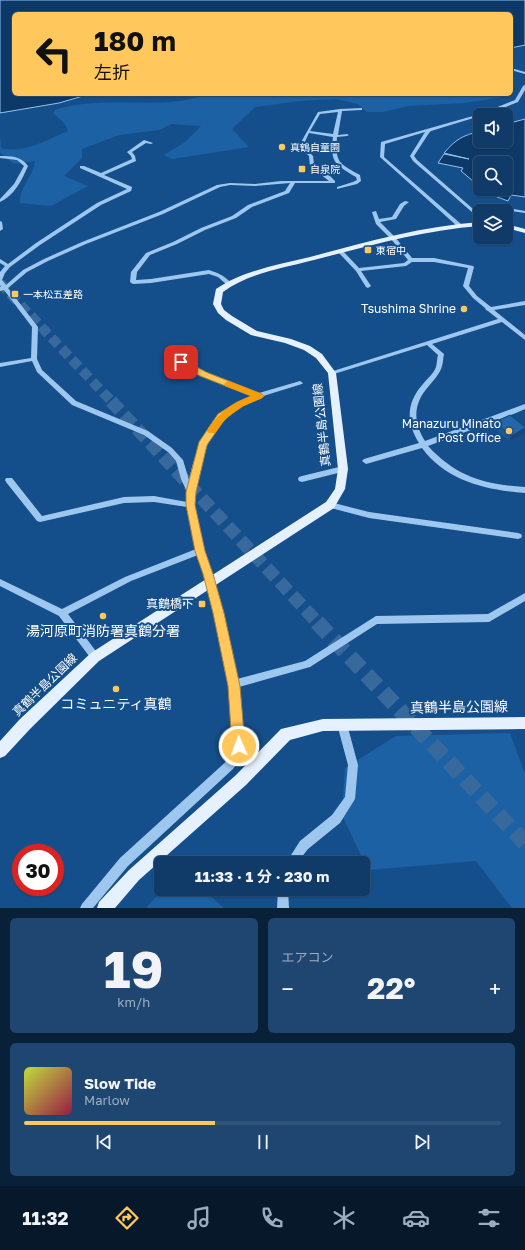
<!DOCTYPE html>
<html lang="ja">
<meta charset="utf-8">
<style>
body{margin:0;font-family:"Golos Text","Noto Sans JP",sans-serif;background:#1e4671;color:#f1f3f6;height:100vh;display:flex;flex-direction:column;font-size:15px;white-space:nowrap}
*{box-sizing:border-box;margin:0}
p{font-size:13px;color:#9cadc0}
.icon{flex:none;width:22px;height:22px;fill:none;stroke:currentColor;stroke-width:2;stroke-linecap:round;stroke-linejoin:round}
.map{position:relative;height:908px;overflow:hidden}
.side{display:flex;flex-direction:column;gap:10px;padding:10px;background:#092039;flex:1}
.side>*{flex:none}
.banner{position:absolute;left:12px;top:12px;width:501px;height:84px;border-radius:6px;box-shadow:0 1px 3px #0004,0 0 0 1px #30557c;background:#ffc75c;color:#111;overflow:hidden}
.controls{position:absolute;left:473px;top:108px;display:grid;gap:8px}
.controls a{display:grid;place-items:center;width:40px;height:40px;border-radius:6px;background:#103b68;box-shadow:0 1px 3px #0004,0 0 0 1px #30557c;font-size:20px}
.speed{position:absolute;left:12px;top:844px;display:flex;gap:8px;font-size:20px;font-weight:700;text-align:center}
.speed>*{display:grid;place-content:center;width:52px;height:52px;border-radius:50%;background:#103b68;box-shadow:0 1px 3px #0004,0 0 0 1px #30557c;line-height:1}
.speed .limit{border:6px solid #d22;background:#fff;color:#111}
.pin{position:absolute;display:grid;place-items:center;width:34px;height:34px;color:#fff;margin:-17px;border-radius:8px;box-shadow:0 2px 6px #0006}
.me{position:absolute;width:44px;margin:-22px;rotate:358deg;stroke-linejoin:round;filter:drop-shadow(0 0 3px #0008)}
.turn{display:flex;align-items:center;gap:14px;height:84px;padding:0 16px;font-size:18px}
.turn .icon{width:52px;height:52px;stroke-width:2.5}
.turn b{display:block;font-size:28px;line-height:34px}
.big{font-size:30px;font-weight:700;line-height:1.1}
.side .card{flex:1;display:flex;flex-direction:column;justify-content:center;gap:6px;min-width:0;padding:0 14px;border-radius:6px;background:#1e4671}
.side .dial{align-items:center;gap:0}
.dial b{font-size:52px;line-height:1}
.song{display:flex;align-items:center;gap:12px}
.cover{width:48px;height:48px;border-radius:6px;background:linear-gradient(135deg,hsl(70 70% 55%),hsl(340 70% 35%))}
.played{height:4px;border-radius:2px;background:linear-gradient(90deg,#ffc75c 40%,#30557c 40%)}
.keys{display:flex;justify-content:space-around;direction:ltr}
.heat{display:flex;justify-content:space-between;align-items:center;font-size:22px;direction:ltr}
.side .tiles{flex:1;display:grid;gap:10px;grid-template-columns:1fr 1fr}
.card:last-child{grid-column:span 2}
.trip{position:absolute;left:154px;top:856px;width:216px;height:40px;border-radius:6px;background:#103b68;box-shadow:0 1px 3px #0004,0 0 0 1px #30557c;font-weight:700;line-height:40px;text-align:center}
.tabs{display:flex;height:64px;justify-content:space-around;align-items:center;background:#06182a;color:#9cadc0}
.tabs .icon{width:28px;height:28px}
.tabs .on{color:#ffc75c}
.tabs b{font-size:18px;color:#f1f3f6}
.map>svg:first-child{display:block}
</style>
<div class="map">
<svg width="525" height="908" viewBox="0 0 525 908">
<rect width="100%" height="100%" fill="#154f8b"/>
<g fill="#1d61a5">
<path d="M210,94H504L502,97L464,103L408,106L383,112H367L358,104L336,99L299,101L255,107L232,129L249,147L172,159L164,155L185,142L201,126L172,124L159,130L119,135L82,149V158L64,176L88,186L51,206L20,203C19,188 33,177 35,161L14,164L0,152V136L1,148C25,154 46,140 68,131L65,124L53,113L55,110C92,98 132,105 171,102C184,101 197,97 210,94Z"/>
<polygon points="510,733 525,774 525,908 512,908 476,861 368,870 342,815 345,768 396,736"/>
<polygon points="163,889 202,889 224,908 146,908"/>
</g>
<g fill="#0d3968" stroke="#90c3f2">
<polygon points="0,0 525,0 525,45 511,48 511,14 14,14 14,94 90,94 59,103 0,113"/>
<path d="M525,119V197L511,195L508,201L492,195L483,189H506V163H480V187L461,171L463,168L438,163L444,154L469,159L444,153C456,139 462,136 480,131V141H506V124Z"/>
</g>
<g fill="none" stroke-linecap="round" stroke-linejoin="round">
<polyline stroke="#38699c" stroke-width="10" stroke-dasharray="10 5" stroke-linecap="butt" points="0,283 112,402"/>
<polyline stroke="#38699c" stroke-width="13" stroke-dasharray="13 6" stroke-linecap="butt" points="111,401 318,623"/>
<polyline stroke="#38699c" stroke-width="16" stroke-dasharray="16 8" stroke-linecap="butt" points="317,622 525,843"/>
<g fill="#9ec7ef" fill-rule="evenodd">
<polygon points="511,68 525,72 525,74 511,70"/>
<polygon points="525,85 525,90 518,102 485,115 480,115 480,116 431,131 429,133 414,156 417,160 480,215 480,219 413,161 410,156 425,132 385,144 384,157 461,224 461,226 457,226 380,157 381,142 480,114 515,100 523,86"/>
<path d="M362,108V110H361L342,111L338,135L347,134L349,135L347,136L337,137C335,163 339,163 360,175L361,181L357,184L337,189V187L353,182L357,180L356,177C335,164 330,163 333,137L309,133L303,146L313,156L314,164L328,174L335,181V183H295L289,193L252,207L236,218L205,230L177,244L150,255L137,272L136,280L151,279L209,270C218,273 225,276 231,283V285H227L218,277L209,274L151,283L133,284L130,282L131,272L146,253L173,242L201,228L232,216L248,205L285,191L290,183L255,186L230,185L220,187L163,214L86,244L48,261L27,272L8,288L38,327L37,359L42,370L76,401L148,431L172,448L183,460L189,480C194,458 202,430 220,414C229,406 241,400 252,396L201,375L169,357L168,356L169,355H173L205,373L259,393L300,381L303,383L302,384C278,392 252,397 232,412C219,421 211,434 206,449C200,464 195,480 194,496C194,522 203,549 212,573L211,575L208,576L205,575L198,555L131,581L68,614L98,654L99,657L98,660L95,661L92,660L59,616L0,586V579L62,609L125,577L196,549L187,507L154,502L124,503L40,522L37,521L6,482L5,480L6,478H12L42,516L124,497L154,496L187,502V492L181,479L176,461L168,452L144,435L72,405L37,372L32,361L0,367V363L31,358L32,327L4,290L0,291V287H1L0,285V272L5,266L0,263V259L8,264L36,243L97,203L127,189L80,168V166H84L101,173L132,159L131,156L127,152L144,140L153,143L151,144L146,143L132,152L135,156L136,161L104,175L132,187V188L131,191L101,205L40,245L10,267L5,273L2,280L6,285L23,270L44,259L82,242L159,212L217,185L230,183L255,184L281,181H329L310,166L309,156L299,147L300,144L318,112L340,109ZM338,112L333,134L310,131L320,114Z"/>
<path d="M0,156C11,156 21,156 28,166C22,180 14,196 0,202V199L14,184L24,166L17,160L0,158Z"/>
<path d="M405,201L409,202L404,206L396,219L380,222L395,237L412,258H434L473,266L474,267L469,286L477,296L491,307L525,301V305L494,310L525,335V340L502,322L432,344L444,354C443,358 443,363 442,366C440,374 433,381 428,387C413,404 413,422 425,441L525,404V409L516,413L428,446C457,477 483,484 525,487V493C486,490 446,481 422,448L366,464L362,461L364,459L419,443C406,422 406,403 423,384C427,379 434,373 436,367C437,363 437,358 438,355L427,345L334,374H330L329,373L330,372L498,319L488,311L486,310L485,308L473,298L463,286L468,268L434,262H412L406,266L361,271L371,286L368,288L366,287L356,271L338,252V250H342L359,268L404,263L408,260L391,239L376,224L372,212L376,211L379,219L392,217L400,204Z"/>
<polygon points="508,208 525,211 525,213 511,211 506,213 506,211 504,211"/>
<polygon points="0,221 2,222 3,229 0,231"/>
<polygon points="480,236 485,237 481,241 477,241 476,240"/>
<polygon points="343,466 346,467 347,469 346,471 302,482 299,481 298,479 299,477 302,476"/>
<polygon points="330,502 369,512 518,533 521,534 522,536 521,538 518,539 369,518 327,507 326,505 327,503"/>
<path d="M525,593V601L489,622L377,624L310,667L239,687C241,713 251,747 233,769L128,866L93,908H80L82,904L120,858L230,758L234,746V737L230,686L215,613L216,610L219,609L222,610L223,613L237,679L305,661L376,616L488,614Z"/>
<polygon points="342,719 345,721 347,724 358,765 355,799 340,823 308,849 297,863 286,863 300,841 332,815 345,797 348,765 337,724 339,721"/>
<polygon points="278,889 288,889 289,908 277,908"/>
</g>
<g fill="#e6f1ff" fill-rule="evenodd">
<path d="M480,222V226C424,230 368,246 314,260C283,268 249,273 223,292L221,304L224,310L232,316L257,331L291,339L310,346L322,354L336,373L348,469L345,489L334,508L99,661L30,729L5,756L0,758V741L20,719L91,653L326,502L335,489L338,469L328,373L316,358L304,350L285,343L251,335L226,320L218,313L213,304L216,289C244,270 278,265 310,257C366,242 423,226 480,222Z"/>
<polygon points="506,224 525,229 525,233 506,228"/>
<polygon points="525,717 525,729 323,731 290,740 246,785 139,880 115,908 97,908 99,902 129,870 236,775 281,729 323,719"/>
</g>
<polyline stroke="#9ec7ef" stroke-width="8" points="208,573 219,613"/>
</g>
<polygon fill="#1e5892" points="495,422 524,434 509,441 494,428"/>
<polygon fill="#184777" points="525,428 524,434 509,441 511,436"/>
<polygon fill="#2366aa" stroke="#184777" points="510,415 525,427 525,428 511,436 495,422"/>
<polygon fill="#ffc75c" stroke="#a6813c" points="178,360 184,360 206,372 262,394 264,396 262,398 243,406 225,419 207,445 196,492 195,505 205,551 213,574 224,613 240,686 245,746 243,751 239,752 234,751 232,746 228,686 213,613 203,574 195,551 186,505 186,492 199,442 218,414 237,402 251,396 200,376 178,364"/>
<path fill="#f59e0b" d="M228,381L262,394L264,396L262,398C240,407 229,412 215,433H209L207,431C219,412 231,404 251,396L225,386L224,384Z"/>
<g fill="#ffc75c" stroke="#154f8b" stroke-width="1.5">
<circle cx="282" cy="147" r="4"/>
<rect x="298" y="165" width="8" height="8" rx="2"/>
<rect x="364" y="246" width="8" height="8" rx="2"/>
<rect x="11" y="290" width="8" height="8" rx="2"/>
<circle cx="464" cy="309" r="4"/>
<circle cx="509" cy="431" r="4"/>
<rect x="198" y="600" width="8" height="8" rx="2"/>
<circle cx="103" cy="616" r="4"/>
<circle cx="116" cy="689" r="4"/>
</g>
<g text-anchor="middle" stroke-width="4" stroke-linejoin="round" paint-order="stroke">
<g font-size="10" fill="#fff" stroke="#154f8b" text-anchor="start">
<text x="290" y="151">真鶴自童園</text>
<text x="310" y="173">自泉院</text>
<text x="376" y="254">東宿中</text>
<text x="23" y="298">一本松五差路</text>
</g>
<g font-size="12" fill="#fff" stroke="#154f8b" text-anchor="end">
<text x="456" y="313">Tsushima Shrine</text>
<text x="501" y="428">Manazuru Minato<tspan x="501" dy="14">Post Office</tspan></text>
<text x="194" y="608">真鶴橋下</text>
</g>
<g font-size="12" fill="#fff" stroke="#154f8b">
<text transform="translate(322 425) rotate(-96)" y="4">真鶴半島公園線</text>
<text transform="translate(45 685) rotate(-44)" y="4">真鶴半島公園線</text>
</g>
<g font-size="14" fill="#fff" stroke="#154f8b">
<text x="103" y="636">湯河原町消防署真鶴分署</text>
<text x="116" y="709">コミュニティ真鶴</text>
</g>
<g font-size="14" fill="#fff" stroke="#154f8b">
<text transform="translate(459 707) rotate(-1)" y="5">真鶴半島公園線</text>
</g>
</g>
</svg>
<div class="controls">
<a><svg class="icon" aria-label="sound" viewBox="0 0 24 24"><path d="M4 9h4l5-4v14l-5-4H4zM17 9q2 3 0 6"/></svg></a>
<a><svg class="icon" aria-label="search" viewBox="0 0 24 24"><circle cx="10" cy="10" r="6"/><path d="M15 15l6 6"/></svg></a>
<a><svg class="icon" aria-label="layers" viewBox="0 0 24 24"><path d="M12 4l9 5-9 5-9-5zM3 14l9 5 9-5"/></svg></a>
</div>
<div class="speed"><div class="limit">30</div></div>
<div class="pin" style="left:181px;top:362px;background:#d93025"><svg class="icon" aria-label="arrive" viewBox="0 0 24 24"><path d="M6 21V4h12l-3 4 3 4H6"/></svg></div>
<svg class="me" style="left:239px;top:746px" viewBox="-20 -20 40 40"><circle r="17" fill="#ffc75c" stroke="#fff" stroke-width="3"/><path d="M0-11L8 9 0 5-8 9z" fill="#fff"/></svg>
<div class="trip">11:33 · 1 分 · 230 m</div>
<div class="banner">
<div class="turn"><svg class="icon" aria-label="left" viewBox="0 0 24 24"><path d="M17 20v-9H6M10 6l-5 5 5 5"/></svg><div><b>180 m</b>左折</div></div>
</div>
</div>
<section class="side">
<div class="tiles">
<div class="card dial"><b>19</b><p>km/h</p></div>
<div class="card"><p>エアコン</p>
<div class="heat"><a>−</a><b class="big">22°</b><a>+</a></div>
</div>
<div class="card">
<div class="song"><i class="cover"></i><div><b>Slow Tide</b><p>Marlow</p></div></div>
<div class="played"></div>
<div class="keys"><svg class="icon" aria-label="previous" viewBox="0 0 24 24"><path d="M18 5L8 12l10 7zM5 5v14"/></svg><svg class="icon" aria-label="pause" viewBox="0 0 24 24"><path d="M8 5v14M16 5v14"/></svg><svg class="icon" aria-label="next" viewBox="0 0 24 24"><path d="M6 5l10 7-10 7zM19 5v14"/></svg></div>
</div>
</div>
</section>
<nav class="tabs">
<b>11:32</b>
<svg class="icon on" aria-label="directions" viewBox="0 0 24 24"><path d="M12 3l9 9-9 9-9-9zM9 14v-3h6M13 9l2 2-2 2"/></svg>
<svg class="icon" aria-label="music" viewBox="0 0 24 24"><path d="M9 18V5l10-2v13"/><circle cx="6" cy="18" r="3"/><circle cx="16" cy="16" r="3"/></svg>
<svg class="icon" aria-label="phone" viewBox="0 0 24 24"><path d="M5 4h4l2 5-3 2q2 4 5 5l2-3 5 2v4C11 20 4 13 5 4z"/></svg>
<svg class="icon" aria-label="climate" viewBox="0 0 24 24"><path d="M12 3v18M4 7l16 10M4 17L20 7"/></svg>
<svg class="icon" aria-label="car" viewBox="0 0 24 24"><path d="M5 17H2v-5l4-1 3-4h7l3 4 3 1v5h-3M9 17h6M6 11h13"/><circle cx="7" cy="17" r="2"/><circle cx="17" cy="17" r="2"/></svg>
<svg class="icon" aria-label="filters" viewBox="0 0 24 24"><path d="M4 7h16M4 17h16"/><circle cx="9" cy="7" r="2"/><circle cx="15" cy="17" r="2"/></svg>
</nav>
